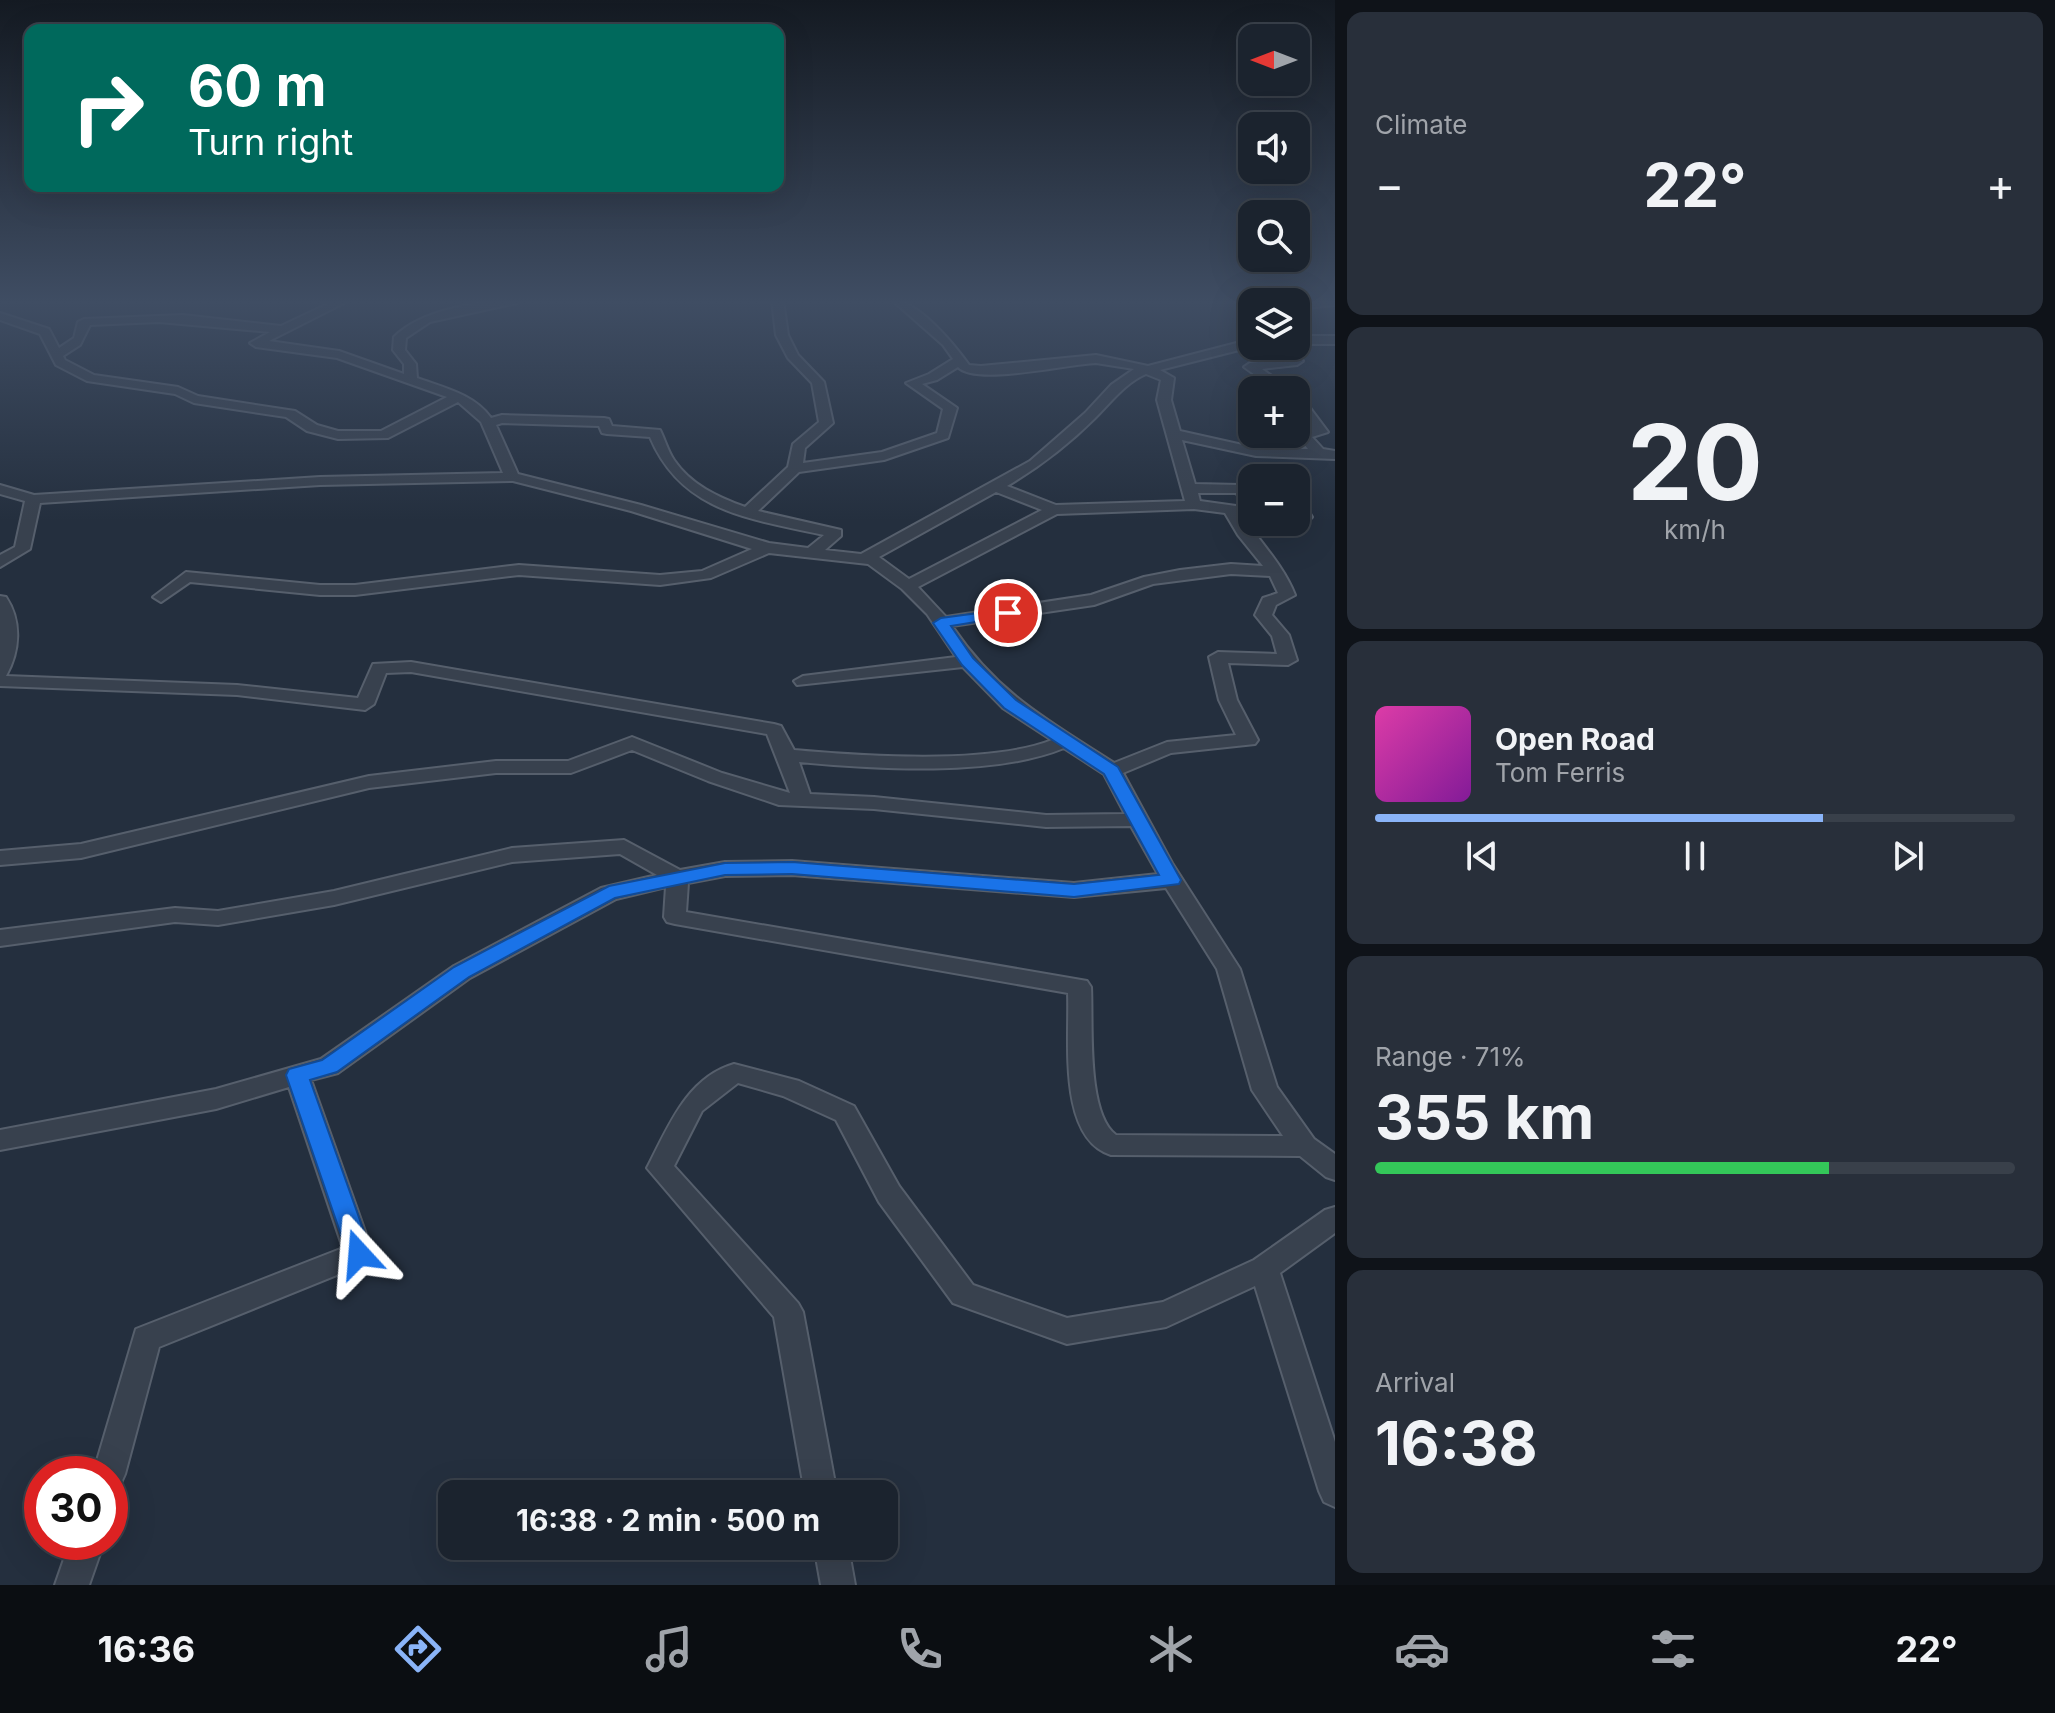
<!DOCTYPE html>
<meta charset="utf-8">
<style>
body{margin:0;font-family:Inter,sans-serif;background:#282f3a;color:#f1f3f6;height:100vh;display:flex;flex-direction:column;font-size:30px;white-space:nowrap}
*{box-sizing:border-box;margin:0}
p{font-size:26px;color:#a0a4aa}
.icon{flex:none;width:44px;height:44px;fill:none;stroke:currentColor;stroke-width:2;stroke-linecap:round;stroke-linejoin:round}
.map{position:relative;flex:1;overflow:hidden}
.drawer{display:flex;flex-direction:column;gap:12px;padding:12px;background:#0f1319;width:720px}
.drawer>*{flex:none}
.guide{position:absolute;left:24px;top:24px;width:760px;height:168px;border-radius:16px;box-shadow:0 8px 32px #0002,0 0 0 2px #39404a;background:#00695c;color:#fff;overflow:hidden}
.needle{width:52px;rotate:270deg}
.tools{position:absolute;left:1238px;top:24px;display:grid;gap:16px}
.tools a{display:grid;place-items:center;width:72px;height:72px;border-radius:16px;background:#1b232e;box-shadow:0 8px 32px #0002,0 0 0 2px #39404a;font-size:40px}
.speed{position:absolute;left:24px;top:1456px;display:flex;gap:16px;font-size:40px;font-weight:700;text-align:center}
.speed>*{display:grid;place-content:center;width:104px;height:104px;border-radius:50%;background:#1b232e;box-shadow:0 8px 32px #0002,0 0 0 2px #39404a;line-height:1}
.speed .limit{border:12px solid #d22;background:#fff;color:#111}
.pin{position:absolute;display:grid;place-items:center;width:68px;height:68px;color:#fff;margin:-34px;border:4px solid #fff;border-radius:50%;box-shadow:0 2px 8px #0007}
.me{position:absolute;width:88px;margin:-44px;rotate:341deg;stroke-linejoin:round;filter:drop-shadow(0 0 6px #0008)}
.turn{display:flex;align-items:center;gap:28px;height:168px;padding:0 32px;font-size:36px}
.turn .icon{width:104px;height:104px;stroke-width:2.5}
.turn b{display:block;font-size:56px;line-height:68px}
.big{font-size:60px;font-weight:700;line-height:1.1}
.drawer .widget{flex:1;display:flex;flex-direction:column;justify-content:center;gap:12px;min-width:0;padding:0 28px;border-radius:16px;background:#282f3a}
.drawer .dial{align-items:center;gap:0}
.dial b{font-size:104px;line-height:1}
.song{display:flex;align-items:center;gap:24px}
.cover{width:96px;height:96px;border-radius:12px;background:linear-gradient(135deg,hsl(320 70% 55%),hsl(290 70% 35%))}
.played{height:8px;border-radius:4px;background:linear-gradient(90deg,#8ab4f8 70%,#39404a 70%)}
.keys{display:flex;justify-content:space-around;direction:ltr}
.heat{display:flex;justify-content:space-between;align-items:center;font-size:44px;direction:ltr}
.charge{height:12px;border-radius:6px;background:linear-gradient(90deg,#34c759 71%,#39404a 0)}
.trip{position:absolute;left:438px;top:1480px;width:460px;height:80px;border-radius:16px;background:#1b232e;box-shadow:0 8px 32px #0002,0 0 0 2px #39404a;font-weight:700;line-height:80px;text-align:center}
.menu{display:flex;height:128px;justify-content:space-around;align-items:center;background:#0b0e12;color:#a0a4aa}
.menu .icon{width:56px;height:56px}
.menu .on{color:#8ab4f8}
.menu b{font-size:36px;color:#f1f3f6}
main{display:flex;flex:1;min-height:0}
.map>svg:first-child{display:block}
</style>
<main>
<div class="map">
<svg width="1335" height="1585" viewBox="0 0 1335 1585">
<rect width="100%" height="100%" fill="#242f3e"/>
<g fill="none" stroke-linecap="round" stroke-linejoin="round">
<defs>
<g id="minor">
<path d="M336,300H350L269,341L339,351L404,374V364L393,350L394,337C422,309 483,300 522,300L517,303L430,322L406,338L405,350L416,364L417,378C444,388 474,394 491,418L502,415L604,418L609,419L612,426L660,430C665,440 668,451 674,460C691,485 718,497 745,507L788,467L793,444L819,422L812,383L788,358L776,335L772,300H783L788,335L798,355L824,382L833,423L805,448L803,463L882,452L937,433L943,409L906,383L929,374L953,359L943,345L892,300C918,300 954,344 969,365L981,366L1096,355L1148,366L1252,339L1255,346L1160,370L1174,378L1171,400L1180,431L1256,448L1308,449L1295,434L1312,429L1296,408V395L1301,396L1328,432L1312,437L1323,449L1335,451V459L1256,456L1182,440L1195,484L1240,485L1252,493V501L1242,500L1236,493H1198L1200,501L1236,506C1254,536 1282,562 1295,595L1276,605L1272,615L1289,635L1297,660L1288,665L1228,663L1237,700L1258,740L1255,744L1171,753L1123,773L1172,863L1240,969L1277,1087L1314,1139L1335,1154V1180L1326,1177L1300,1156L1111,1155C1057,1138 1070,1038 1068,993L675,924L667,922L664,917L666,887L616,899L470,978L338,1073L311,1080L373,1254L369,1262L159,1347L125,1474L120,1485L110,1489V1474H93L136,1329L343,1248L289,1087L216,1109L0,1150V1130L216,1089L321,1059L454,966L601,888L657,875L620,854L512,862L334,905L218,925L175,922L0,946V930L175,908L218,911L334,891L512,848L624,840L680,870L725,862L792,861L1074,883L1158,874L1131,826L1046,827L874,809L779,805L708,781L632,750L571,773H496L369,788L81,858L0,865V851L81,844L369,776L496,761H568L632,737L722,773L790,793L767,734L411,672L386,673L374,704L365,710L237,695L0,686V596L6,597C22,621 20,651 6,676L237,685L358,698L373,664L411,662L774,724L781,726L794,750C863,756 989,765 1052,740L1003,708L963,667L797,685L794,681L803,676L956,657L927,614L902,589L868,564L769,553L711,578L660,585L519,575L355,595H320L190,582L161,602L153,597L186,572L320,585H355L519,565L660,575L702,571L752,549L631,511L513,481L320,485L40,503L30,549L0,567V555L15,547L25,501L0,494V485L34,495L320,477L503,473L481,422L458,402L388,438L338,439L307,431L286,417L194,403L175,394L87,381L56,365L40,334L0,320V313L49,329L59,348L74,338L78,322L84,319L183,315L281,326ZM159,322L270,332L250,343L256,347L337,358L447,397L381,431H338L317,425L295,411L198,396L178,387L94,375L65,360L63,356L80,345L90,325ZM1096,363L1134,369L1111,385L1085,413L1030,461L861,554L825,550L841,536V530L758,511L799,472L884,460L948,438L957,408L922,384L937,380L958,367C976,386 1068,364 1096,363ZM1146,374L1161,380L1157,400L1185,501L1056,505L1007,486C1039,467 1068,445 1095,418C1111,402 1125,383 1146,374ZM502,423L599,426L602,433L607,434L650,437C682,513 752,519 824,535L808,548L769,543L641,505L518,474L496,425ZM996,492L1042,510L909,579L879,557ZM1194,509L1225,513L1238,535L1263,566L1231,564L1180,570L1144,577L1091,595L946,617L918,587L1057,514ZM1231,574L1270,576L1278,593L1263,598L1255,615L1272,636L1277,654L1218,652L1209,657L1219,700L1236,735L1167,742L1114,763C1047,720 998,694 952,626L1094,605L1153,584ZM1064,748L1104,774L1125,814L1046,815L874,797L810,794L799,762C875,769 994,777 1064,748ZM792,875L1074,897L1166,888L1217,969L1252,1090L1283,1136L1116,1135C1086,1113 1093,1023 1091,987L1087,981L686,912L688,883L725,876Z"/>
<polygon points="1335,300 1335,305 1296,309 1296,303"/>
<rect x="1296" y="336" width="39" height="8"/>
<polygon points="1267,346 1281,346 1303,361 1297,365 1262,369 1291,390 1276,390 1244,367 1250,363 1285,359"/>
<polygon points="1296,498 1301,499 1312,517 1309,520 1304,522 1296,517"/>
<path d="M734,1064L799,1081L854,1106L899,1186L973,1285L1067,1318L1163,1302L1254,1260L1325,1210L1335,1207V1233L1280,1273L1335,1442V1507L1324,1502L1319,1491L1255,1286L1166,1327L1067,1344L953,1303L879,1202L836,1120L783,1096L738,1083L702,1111L674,1166L798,1303L803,1312L837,1494H805L774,1317L647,1168C668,1128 686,1078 734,1064Z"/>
<polygon points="70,1542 104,1542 89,1585 55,1585"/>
<polygon points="814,1546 848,1546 855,1585 821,1585"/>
</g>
</defs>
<use href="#minor" stroke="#565f6c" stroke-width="4"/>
<use href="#minor" fill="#38414e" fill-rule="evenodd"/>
</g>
<linearGradient id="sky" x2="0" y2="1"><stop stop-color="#141a22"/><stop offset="0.58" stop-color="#3f4d63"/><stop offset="1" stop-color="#3f4d63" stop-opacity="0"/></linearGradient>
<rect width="1335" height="521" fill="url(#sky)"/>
<polygon fill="#1a73e8" stroke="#114b97" stroke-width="2" points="1008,609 1013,610 1013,616 951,626 973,658 1016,700 1118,767 1181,880 1179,884 1074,897 792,874 725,875 615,898 469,977 337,1072 310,1080 372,1254 368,1261 359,1265 350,1261 286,1075 289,1069 322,1060 454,967 609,886 725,863 792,862 1074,884 1159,875 1104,774 1004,708 962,665 933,623 941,618"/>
</svg>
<div class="tools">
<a><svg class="needle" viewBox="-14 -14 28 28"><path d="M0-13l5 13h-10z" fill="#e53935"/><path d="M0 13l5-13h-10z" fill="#a0a4aa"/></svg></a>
<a><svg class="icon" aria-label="sound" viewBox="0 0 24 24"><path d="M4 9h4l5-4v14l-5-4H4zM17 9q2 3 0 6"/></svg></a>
<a><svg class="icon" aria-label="search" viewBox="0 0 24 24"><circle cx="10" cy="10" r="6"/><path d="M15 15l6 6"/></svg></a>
<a><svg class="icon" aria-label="layers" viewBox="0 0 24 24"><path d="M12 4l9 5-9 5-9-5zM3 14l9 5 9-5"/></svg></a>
<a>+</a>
<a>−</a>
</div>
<div class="speed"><div class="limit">30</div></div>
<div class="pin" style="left:1008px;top:613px;background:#d93025"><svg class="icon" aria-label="arrive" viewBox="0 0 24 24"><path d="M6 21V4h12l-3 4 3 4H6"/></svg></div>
<svg class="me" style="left:359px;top:1254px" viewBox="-20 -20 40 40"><path d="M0-17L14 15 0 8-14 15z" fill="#1a73e8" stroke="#fff" stroke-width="4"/></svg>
<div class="trip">16:38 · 2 min · 500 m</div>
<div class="guide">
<div class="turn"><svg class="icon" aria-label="right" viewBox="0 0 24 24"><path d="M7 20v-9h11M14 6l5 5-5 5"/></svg><div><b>60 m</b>Turn right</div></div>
</div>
</div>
<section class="drawer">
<div class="widget"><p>Climate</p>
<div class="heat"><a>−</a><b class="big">22°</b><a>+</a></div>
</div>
<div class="widget dial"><b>20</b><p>km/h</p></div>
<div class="widget">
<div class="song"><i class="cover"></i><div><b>Open Road</b><p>Tom Ferris</p></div></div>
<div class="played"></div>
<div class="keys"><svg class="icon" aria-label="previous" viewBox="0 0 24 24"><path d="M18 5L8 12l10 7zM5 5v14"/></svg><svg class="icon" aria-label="pause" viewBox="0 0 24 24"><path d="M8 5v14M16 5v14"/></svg><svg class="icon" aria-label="next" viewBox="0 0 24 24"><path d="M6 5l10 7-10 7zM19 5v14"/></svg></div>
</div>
<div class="widget"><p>Range · 71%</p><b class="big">355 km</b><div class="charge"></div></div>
<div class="widget"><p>Arrival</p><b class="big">16:38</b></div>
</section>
</main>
<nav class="menu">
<b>16:36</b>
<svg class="icon on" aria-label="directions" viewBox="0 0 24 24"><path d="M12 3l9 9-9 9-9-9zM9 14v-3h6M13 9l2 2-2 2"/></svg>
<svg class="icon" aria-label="music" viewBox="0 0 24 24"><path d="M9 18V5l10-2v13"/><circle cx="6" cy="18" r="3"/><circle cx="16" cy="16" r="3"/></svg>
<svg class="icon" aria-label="phone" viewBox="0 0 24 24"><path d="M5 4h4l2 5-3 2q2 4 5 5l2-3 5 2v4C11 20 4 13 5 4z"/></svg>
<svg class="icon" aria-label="climate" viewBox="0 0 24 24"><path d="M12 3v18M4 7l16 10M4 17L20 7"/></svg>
<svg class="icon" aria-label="car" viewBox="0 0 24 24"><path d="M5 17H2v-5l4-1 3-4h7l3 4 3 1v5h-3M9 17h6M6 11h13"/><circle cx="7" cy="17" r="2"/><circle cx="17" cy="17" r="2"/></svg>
<svg class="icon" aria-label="filters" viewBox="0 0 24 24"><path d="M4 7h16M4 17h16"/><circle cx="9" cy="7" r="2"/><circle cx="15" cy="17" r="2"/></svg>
<b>22°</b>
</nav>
